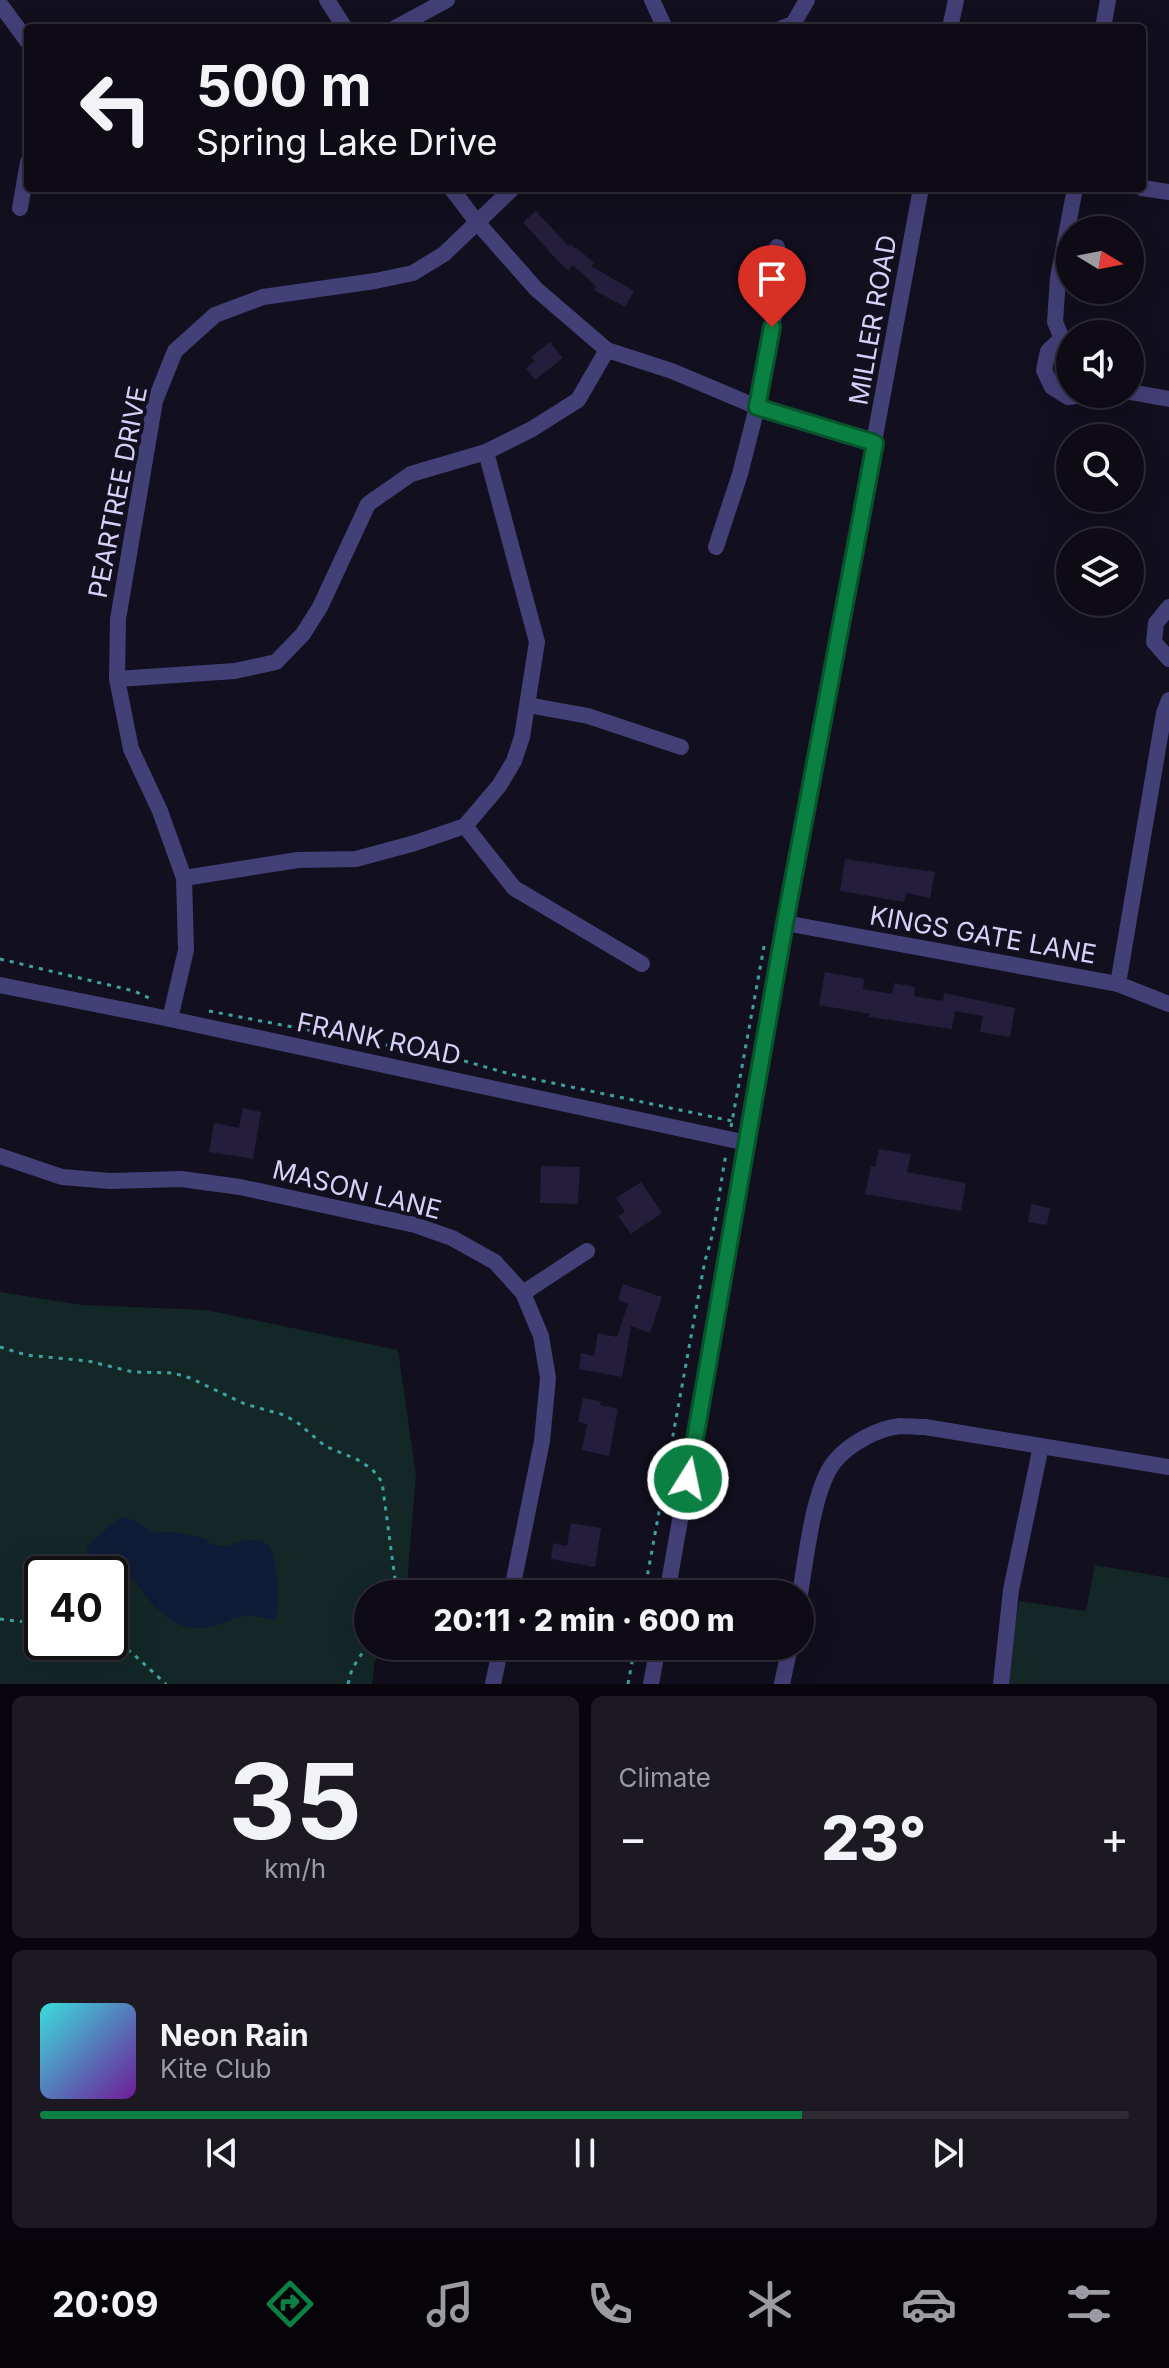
<!DOCTYPE html>
<meta charset="utf-8">
<style>
body{margin:0;font-family:Inter,sans-serif;background:#1c1923;color:#f1f3f6;height:100vh;display:flex;flex-direction:column;font-size:30px;white-space:nowrap}
*{box-sizing:border-box;margin:0}
p{font-size:26px;color:#9b9ba1}
.icon{flex:none;width:44px;height:44px;fill:none;stroke:currentColor;stroke-width:2;stroke-linecap:round;stroke-linejoin:round}
.map{position:relative;height:1684px;overflow:hidden}
.drawer{display:flex;flex-direction:column;gap:12px;padding:12px;background:#08060c;flex:1}
.drawer>*{flex:none}
.banner{position:absolute;left:24px;top:24px;width:1122px;height:168px;border-radius:8px;box-shadow:0 8px 32px #0002,0 0 0 2px #2e2b35;background:#0e0b16;color:#f1f3f6;overflow:hidden}
.needle{width:52px;rotate:100deg}
.controls{position:absolute;left:1056px;top:216px;display:grid;gap:16px}
.controls a{display:grid;place-items:center;width:88px;height:88px;border-radius:50%;background:#0e0b16;box-shadow:0 8px 32px #0002,0 0 0 2px #2e2b35;font-size:40px}
.speed{position:absolute;left:24px;top:1556px;display:flex;gap:16px;font-size:40px;font-weight:700;text-align:center}
.speed>*{display:grid;place-content:center;width:104px;height:104px;border-radius:50%;background:#0e0b16;box-shadow:0 8px 32px #0002,0 0 0 2px #2e2b35;line-height:1}
.speed .limit{border:4px solid #111;border-radius:12px;background:#fff;color:#111}
.pin{position:absolute;display:grid;place-items:center;width:68px;height:68px;color:#fff;margin:-82px -34px;border-radius:50% 50% 50% 0;rotate:-45deg;box-shadow:0 0 8px #0007}
.pin .icon{rotate:45deg}
.me{position:absolute;width:88px;margin:-44px;rotate:10deg;stroke-linejoin:round;filter:drop-shadow(0 0 6px #0008)}
.turn{display:flex;align-items:center;gap:28px;height:168px;padding:0 40px;font-size:36px}
.turn .icon{width:104px;height:104px;stroke-width:2.5}
.turn b{display:block;font-size:56px;line-height:68px}
.big{font-size:60px;font-weight:800;line-height:1.1}
.drawer .widget{flex:1;display:flex;flex-direction:column;justify-content:center;gap:12px;min-width:0;padding:0 28px;border-radius:12px;background:#1c1923}
.drawer .dial{align-items:center;gap:0}
.dial b{font-size:104px;line-height:1}
.song{display:flex;align-items:center;gap:24px}
.cover{width:96px;height:96px;border-radius:12px;background:linear-gradient(135deg,hsl(180 70% 55%),hsl(280 70% 35%))}
.played{height:8px;border-radius:4px;background:linear-gradient(90deg,#0b8043 70%,#2e2b35 70%)}
.keys{display:flex;justify-content:space-around;direction:ltr}
.heat{display:flex;justify-content:space-between;align-items:center;font-size:44px;direction:ltr}
.drawer .tiles{flex:1;display:grid;gap:12px;grid-template-columns:1fr 1fr}
.widget:last-child{grid-column:span 2}
.trip{position:absolute;left:354px;top:1580px;width:460px;height:80px;border-radius:40px;background:#0e0b16;box-shadow:0 8px 32px #0002,0 0 0 2px #2e2b35;font-weight:800;line-height:80px;text-align:center}
.tab-bar{display:flex;height:128px;justify-content:space-around;align-items:center;background:#060409;color:#9b9ba1}
.tab-bar .icon{width:56px;height:56px}
.tab-bar .selected{color:#0b8043}
.tab-bar b{font-size:36px;color:#f1f3f6}
.map>svg:first-child{display:block}
</style>
<div class="map">
<svg width="1169" height="1684" viewBox="0 0 1169 1684">
<rect width="100%" height="100%" fill="#120f1e"/>
<g fill="#132727" fill-rule="evenodd">
<path d="M0,1292L82,1305L206,1310L398,1350L416,1476L406,1594H368V1646H384L375,1661L372,1684H0ZM42,1574H110V1642H42Z"/>
<polygon points="1095,1565 1169,1578 1169,1684 1005,1684 1019,1601 1086,1611"/>
</g>
<path fill="#0f1c37" d="M122,1517L134,1520L154,1533C172,1530 189,1535 206,1539L209,1543C233,1551 237,1538 256,1540C260,1540 264,1543 269,1545C279,1568 279,1595 276,1620C267,1619 254,1615 245,1616C231,1618 217,1627 203,1628C173,1632 149,1603 135,1580C113,1576 96,1569 86,1547L115,1521Z"/>
<g fill="#241d3c">
<polygon points="536,211 568,246 570,244 576,249 577,248 594,263 591,266 634,291 625,307 594,290 596,286 573,265 568,270 557,260 523,222"/>
<polygon points="550,342 563,358 535,380 526,368 535,361 531,357"/>
<polygon points="845,859 935,872 930,898 906,893 904,902 840,891"/>
<polygon points="825,972 864,979 863,989 892,994 894,983 915,987 914,996 943,1001 944,993 1015,1008 1010,1037 980,1032 983,1016 955,1011 952,1029 869,1017 870,1014 819,1005"/>
<polygon points="243,1108 261,1112 253,1159 209,1152 214,1123 239,1128"/>
<polygon points="879,1149 911,1154 907,1172 966,1183 961,1211 865,1194 871,1166 875,1167"/>
<polygon points="541,1166 580,1167 578,1204 540,1203"/>
<polygon points="641,1182 662,1213 631,1234 618,1216 625,1212 616,1198"/>
<polygon points="1031,1204 1050,1208 1047,1225 1028,1222"/>
<polygon points="623,1284 662,1297 650,1333 631,1326 622,1377 579,1369 581,1353 594,1356 598,1333 617,1337 628,1304 618,1300"/>
<polygon points="583,1398 601,1401 600,1405 618,1409 609,1456 582,1450 587,1424 578,1422"/>
<polygon points="571,1523 601,1528 595,1567 551,1559 553,1543 567,1546"/>
</g>
<g fill="none" stroke-linecap="round" stroke-linejoin="round">
<g stroke="#3ca3a0" stroke-width="3" stroke-dasharray="4 6" stroke-linecap="butt">
<polyline points="0,959 134,991 151,999"/>
<polyline points="209,1011 454,1058 510,1074 732,1121"/>
<polyline points="731,1127 765,941"/>
<polyline points="0,1347 26,1355 88,1361 133,1372 173,1373 190,1378 245,1404 284,1415 298,1423 325,1446 358,1460 372,1469 382,1482 397,1594"/>
<path d="M644,1594L705,1260C717,1226 719,1190 726,1154"/>
<polyline points="0,1619 42,1624"/>
<polyline points="110,1640 131,1652 166,1684"/>
<polyline points="348,1684 352,1669 368,1644"/>
<polyline points="628,1684 635,1646"/>
</g>
<g stroke="#433f77" stroke-width="16">
<polyline points="327,0 345,28"/>
<polyline points="652,0 665,28"/>
<polyline points="0,4 28,42"/>
<polyline points="395,28 447,0"/>
<polyline points="782,28 793,24 807,0"/>
<polyline points="950,28 956,0"/>
<polyline points="1103,28 1108,0"/>
<polyline points="451,188 476,221 536,289 607,350 672,371 757,407 875,443"/>
<polyline points="1142,188 1169,192"/>
<polyline points="20,208 28,162"/>
<polyline points="1062,338 1048,351 1044,370 1052,387 1068,397 1089,394"/>
<polyline points="1070,357 1055,322 1058,278 1075,188"/>
<polyline points="1130,392 1169,399"/>
<polyline points="716,547 740,474 757,407 781,278 777,247"/>
<polyline points="1169,607 1156,623 1154,642 1169,659"/>
<polyline points="117,679 235,671 276,662 303,634 320,607 368,504 411,474 486,452 532,429 578,400 607,350"/>
<polyline points="528,705 588,716 681,747"/>
<polyline points="465,826 514,888 642,964"/>
<polyline points="184,878 298,860 356,859 415,843 465,826 499,786 514,761 522,737 537,642 486,452"/>
<polyline points="785,923 1118,984 1169,1004"/>
<polyline points="1118,984 1164,713 1169,700"/>
<polyline points="0,985 170,1019 747,1143"/>
<polyline points="170,1019 186,950 184,878 160,811 131,749 117,679 118,619 155,401 175,351 215,315 263,297 375,281 413,273 444,254 513,188"/>
<polyline points="0,1156 62,1177 110,1181 181,1179 240,1187 415,1225 452,1238 495,1262 523,1293 541,1336 548,1378 542,1441 511,1594"/>
<polyline points="523,1293 587,1251"/>
<polyline points="667,1594 785,923 921,188"/>
<path d="M800,1594C806,1560 813,1487 835,1461C849,1444 878,1428 900,1426C908,1426 917,1427 925,1427L1169,1467"/>
<polyline points="493,1684 501,1646"/>
<polyline points="651,1684 658,1646"/>
<polyline points="782,1684 790,1646"/>
<polyline points="1001,1684 1011,1590 1041,1446"/>
</g>
</g>
<g fill="none" stroke-linecap="round" stroke-linejoin="round">
<defs>
<polyline id="route" points="688,1479 785,923 875,443 757,407 772,327"/>
</defs>
<use href="#route" stroke="#07532c" stroke-width="20"/>
<use href="#route" stroke="#0b8043" stroke-width="14"/>
</g>
<g text-anchor="middle" stroke-width="8" stroke-linejoin="round" paint-order="stroke">
<g font-size="26" fill="#d7d1f9" stroke="#120f1e">
<text transform="translate(873 320) rotate(-80)" y="9">MILLER ROAD</text>
<text transform="translate(118 492) rotate(-79)" y="9">PEARTREE DRIVE</text>
<text transform="translate(983 935) rotate(10)" y="9">KINGS GATE LANE</text>
<text transform="translate(379 1039) rotate(12)" y="9">FRANK ROAD</text>
<text transform="translate(357 1190) rotate(14)" y="9">MASON LANE</text>
</g>
</g>
</svg>
<div class="controls">
<a><svg class="needle" viewBox="-14 -14 28 28"><path d="M0-13l5 13h-10z" fill="#e53935"/><path d="M0 13l5-13h-10z" fill="#9b9ba1"/></svg></a>
<a><svg class="icon" aria-label="sound" viewBox="0 0 24 24"><path d="M4 9h4l5-4v14l-5-4H4zM17 9q2 3 0 6"/></svg></a>
<a><svg class="icon" aria-label="search" viewBox="0 0 24 24"><circle cx="10" cy="10" r="6"/><path d="M15 15l6 6"/></svg></a>
<a><svg class="icon" aria-label="layers" viewBox="0 0 24 24"><path d="M12 4l9 5-9 5-9-5zM3 14l9 5 9-5"/></svg></a>
</div>
<div class="speed"><div class="limit">40</div></div>
<div class="pin" style="left:772px;top:327px;background:#d93025"><svg class="icon" aria-label="arrive" viewBox="0 0 24 24"><path d="M6 21V4h12l-3 4 3 4H6"/></svg></div>
<svg class="me" style="left:688px;top:1479px" viewBox="-20 -20 40 40"><circle r="17" fill="#0b8043" stroke="#fff" stroke-width="3"/><path d="M0-11L8 9 0 5-8 9z" fill="#fff"/></svg>
<div class="trip">20:11 · 2 min · 600 m</div>
<div class="banner">
<div class="turn"><svg class="icon" aria-label="left" viewBox="0 0 24 24"><path d="M17 20v-9H6M10 6l-5 5 5 5"/></svg><div><b>500 m</b>Spring Lake Drive</div></div>
</div>
</div>
<section class="drawer">
<div class="tiles">
<div class="widget dial"><b>35</b><p>km/h</p></div>
<div class="widget"><p>Climate</p>
<div class="heat"><a>−</a><b class="big">23°</b><a>+</a></div>
</div>
<div class="widget">
<div class="song"><i class="cover"></i><div><b>Neon Rain</b><p>Kite Club</p></div></div>
<div class="played"></div>
<div class="keys"><svg class="icon" aria-label="previous" viewBox="0 0 24 24"><path d="M18 5L8 12l10 7zM5 5v14"/></svg><svg class="icon" aria-label="pause" viewBox="0 0 24 24"><path d="M8 5v14M16 5v14"/></svg><svg class="icon" aria-label="next" viewBox="0 0 24 24"><path d="M6 5l10 7-10 7zM19 5v14"/></svg></div>
</div>
</div>
</section>
<nav class="tab-bar">
<b>20:09</b>
<svg class="icon selected" aria-label="directions" viewBox="0 0 24 24"><path d="M12 3l9 9-9 9-9-9zM9 14v-3h6M13 9l2 2-2 2"/></svg>
<svg class="icon" aria-label="music" viewBox="0 0 24 24"><path d="M9 18V5l10-2v13"/><circle cx="6" cy="18" r="3"/><circle cx="16" cy="16" r="3"/></svg>
<svg class="icon" aria-label="phone" viewBox="0 0 24 24"><path d="M5 4h4l2 5-3 2q2 4 5 5l2-3 5 2v4C11 20 4 13 5 4z"/></svg>
<svg class="icon" aria-label="climate" viewBox="0 0 24 24"><path d="M12 3v18M4 7l16 10M4 17L20 7"/></svg>
<svg class="icon" aria-label="car" viewBox="0 0 24 24"><path d="M5 17H2v-5l4-1 3-4h7l3 4 3 1v5h-3M9 17h6M6 11h13"/><circle cx="7" cy="17" r="2"/><circle cx="17" cy="17" r="2"/></svg>
<svg class="icon" aria-label="filters" viewBox="0 0 24 24"><path d="M4 7h16M4 17h16"/><circle cx="9" cy="7" r="2"/><circle cx="15" cy="17" r="2"/></svg>
</nav>
